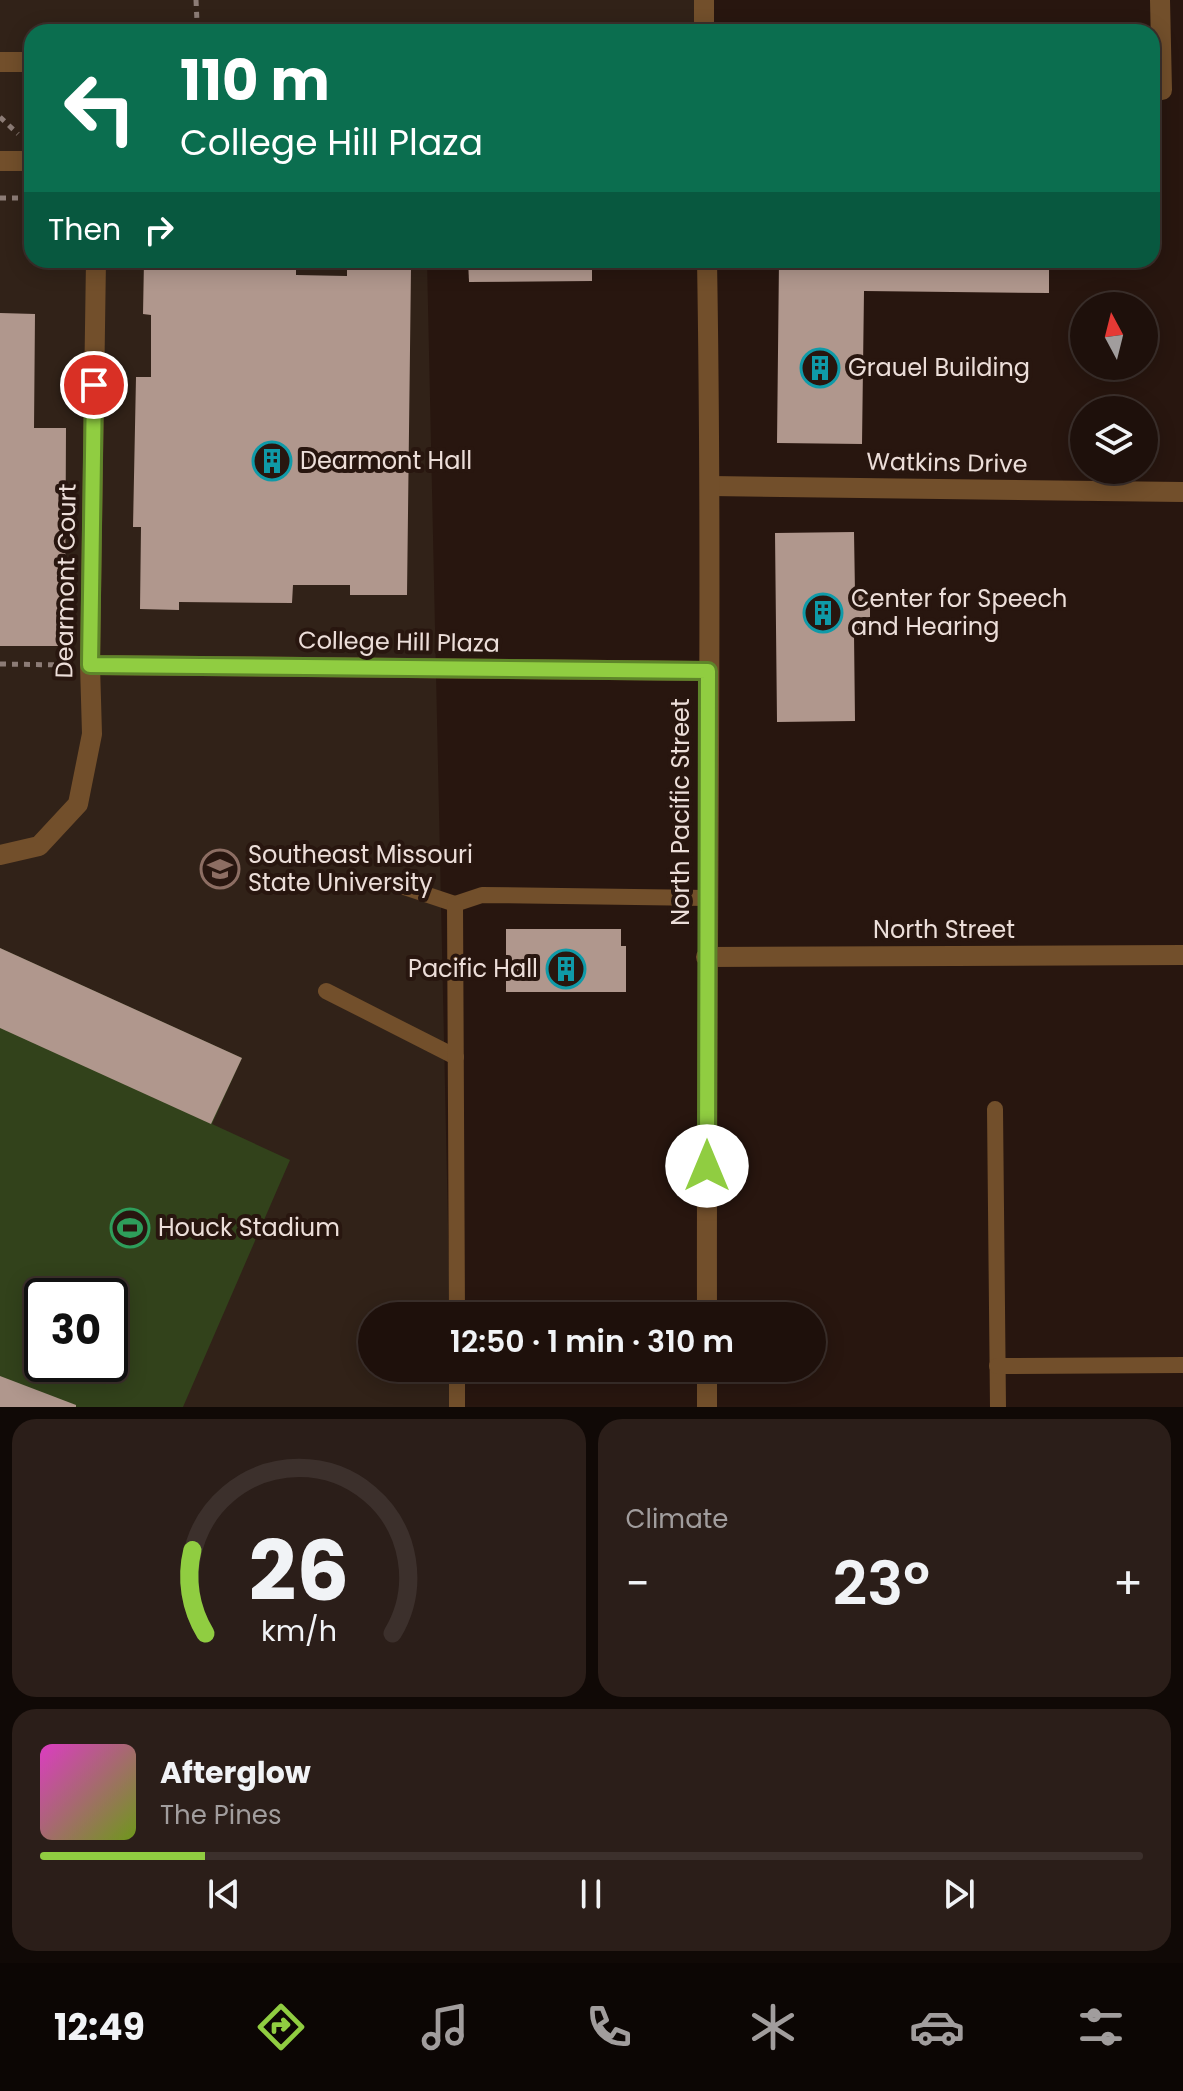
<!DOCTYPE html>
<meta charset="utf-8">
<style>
body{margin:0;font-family:Poppins,sans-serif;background:#2b1e19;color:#f1f3f6;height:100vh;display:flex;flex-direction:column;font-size:30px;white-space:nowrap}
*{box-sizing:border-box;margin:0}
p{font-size:26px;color:#a19d9d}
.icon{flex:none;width:44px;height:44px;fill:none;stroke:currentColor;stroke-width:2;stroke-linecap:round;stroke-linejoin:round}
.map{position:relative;height:1407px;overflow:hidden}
.drawer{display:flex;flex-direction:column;gap:12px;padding:12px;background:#100906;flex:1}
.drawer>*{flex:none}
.banner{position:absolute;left:24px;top:24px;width:1136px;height:244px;border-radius:24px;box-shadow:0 4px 20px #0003,0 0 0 2px #3c302c;background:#0b6e4f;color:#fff;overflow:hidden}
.needle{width:52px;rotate:353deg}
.fabs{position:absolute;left:1070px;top:292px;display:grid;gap:16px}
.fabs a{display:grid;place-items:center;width:88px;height:88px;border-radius:50%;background:#1e100b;box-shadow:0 4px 20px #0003,0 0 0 2px #3c302c;font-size:40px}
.speed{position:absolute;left:24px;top:1278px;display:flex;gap:16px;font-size:40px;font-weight:700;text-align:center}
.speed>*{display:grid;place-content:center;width:104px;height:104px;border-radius:50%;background:#1e100b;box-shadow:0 4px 20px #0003,0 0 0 2px #3c302c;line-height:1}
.speed .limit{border:4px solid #111;border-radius:12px;background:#fff;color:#111}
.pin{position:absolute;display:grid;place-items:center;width:68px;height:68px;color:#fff;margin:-34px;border:4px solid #fff;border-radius:50%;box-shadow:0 2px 8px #0007}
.me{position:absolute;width:88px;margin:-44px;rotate:0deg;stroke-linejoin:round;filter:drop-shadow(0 0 6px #0008)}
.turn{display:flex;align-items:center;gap:28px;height:168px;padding:0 24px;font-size:36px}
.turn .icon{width:104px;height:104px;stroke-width:2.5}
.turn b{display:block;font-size:56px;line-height:68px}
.then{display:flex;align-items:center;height:76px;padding:0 24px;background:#0003;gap:16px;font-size:30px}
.big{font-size:60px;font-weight:600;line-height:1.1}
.drawer .widget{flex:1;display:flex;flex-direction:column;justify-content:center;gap:12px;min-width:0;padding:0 28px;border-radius:24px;background:#2b1e19}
.drawer .dial{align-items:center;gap:0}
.dial svg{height:208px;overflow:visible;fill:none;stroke:#3c302c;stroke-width:7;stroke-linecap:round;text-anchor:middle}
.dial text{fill:#f1f3f6;stroke:none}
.song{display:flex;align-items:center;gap:24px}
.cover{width:96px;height:96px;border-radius:12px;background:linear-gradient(135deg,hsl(310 70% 55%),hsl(80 70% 35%))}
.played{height:8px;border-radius:4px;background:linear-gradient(90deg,#90cd41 15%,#3c302c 15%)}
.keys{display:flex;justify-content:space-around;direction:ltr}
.heat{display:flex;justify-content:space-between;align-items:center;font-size:44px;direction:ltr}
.drawer .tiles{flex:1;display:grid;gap:12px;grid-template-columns:1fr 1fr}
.widget:last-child{grid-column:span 2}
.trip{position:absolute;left:358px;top:1302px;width:468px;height:80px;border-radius:40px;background:#1e100b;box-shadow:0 4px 20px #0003,0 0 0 2px #3c302c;font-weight:600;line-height:80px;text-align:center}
.tab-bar{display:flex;height:128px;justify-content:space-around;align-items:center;background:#0c0604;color:#a19d9d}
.tab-bar .icon{width:56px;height:56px}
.tab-bar .active{color:#90cd41}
.tab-bar b{font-size:36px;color:#f1f3f6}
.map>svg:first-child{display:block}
</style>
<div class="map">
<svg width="1183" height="1407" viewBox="0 0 1183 1407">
<rect width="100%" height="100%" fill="#28160f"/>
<path fill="#312218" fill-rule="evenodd" d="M0,0H703L704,32H32V260H427L450,1316H372V1368H451L452,1407H0ZM42,1296H110V1364H42Z"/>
<path fill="#32421b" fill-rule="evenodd" d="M0,948L242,1058L212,1124L290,1160L183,1407H0ZM42,1296H110V1364H42Z"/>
<g fill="#b0978d">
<polygon points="144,260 176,260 176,265 296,266 296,275 347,276 347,267 411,268 407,595 350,595 350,585 293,585 292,603 179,602 179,610 140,609 141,527 133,527 136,377 151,377 151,315 143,314"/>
<polygon points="468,260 592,260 592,281 469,282"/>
<polygon points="779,260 1049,260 1049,293 864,291 862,444 777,443"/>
<polygon points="0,313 35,314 34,428 66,428 65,646 0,646"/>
<polygon points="854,532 855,593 870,593 870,634 854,634 855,721 777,722 775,533"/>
<polygon points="506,929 621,929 621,946 626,946 626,992 506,992"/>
<polygon points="0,948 242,1058 211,1124 0,1028"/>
<polygon points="0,1376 76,1405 76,1407 0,1407"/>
</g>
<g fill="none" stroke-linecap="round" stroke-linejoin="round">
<g stroke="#8c7c76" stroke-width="5" stroke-dasharray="6 6" stroke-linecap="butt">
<polyline points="196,0 197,22"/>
<polyline points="0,117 18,134"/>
<polyline points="0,198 32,198"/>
<polyline points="0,664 67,665"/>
</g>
<g stroke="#724f2b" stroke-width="16">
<polyline points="395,884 455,904"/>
<polyline points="326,991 456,1057"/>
<polyline points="995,1109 998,1407"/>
<polyline points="457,1316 455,904 482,895 707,898"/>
<polyline points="997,1366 1183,1365"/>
<polyline points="457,1368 457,1407"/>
</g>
<g stroke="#724f2b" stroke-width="20">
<polyline points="704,0 704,32"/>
<polyline points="1160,0 1162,90"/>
<polyline points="0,62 32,62"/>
<polyline points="0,161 32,161"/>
<polyline points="711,486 1183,492"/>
<polyline points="90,665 708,671"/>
<polyline points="0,855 39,846 78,804 92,734 90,665 96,260"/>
<polyline points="706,957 1183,955"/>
<path d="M707,1316C706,964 713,612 707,260"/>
<polyline points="707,1368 707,1407"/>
</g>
</g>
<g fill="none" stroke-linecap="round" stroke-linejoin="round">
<defs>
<polyline id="route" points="94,385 90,665 708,671 707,1166"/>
</defs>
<use href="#route" stroke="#5e852a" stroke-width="20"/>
<use href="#route" stroke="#90cd41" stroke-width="14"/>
</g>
<defs>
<symbol id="building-ring" viewBox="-11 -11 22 22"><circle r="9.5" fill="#28160f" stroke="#0f9aa8" stroke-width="1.5"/><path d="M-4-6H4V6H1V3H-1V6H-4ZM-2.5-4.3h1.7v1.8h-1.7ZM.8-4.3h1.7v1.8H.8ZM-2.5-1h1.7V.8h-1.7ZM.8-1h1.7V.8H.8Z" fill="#0f9aa8"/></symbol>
<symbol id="university-ring" viewBox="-11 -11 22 22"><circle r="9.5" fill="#28160f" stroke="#8d6e63" stroke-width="1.5"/><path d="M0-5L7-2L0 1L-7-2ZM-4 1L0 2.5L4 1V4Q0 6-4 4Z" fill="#8d6e63"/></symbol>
<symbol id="stadium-ring" viewBox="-11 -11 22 22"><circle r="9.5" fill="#28160f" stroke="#2e9e5b" stroke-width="1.5"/><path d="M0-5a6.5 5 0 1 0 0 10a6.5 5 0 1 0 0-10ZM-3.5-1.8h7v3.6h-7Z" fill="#2e9e5b"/></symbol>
</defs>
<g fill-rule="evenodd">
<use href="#building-ring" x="798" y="346" width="44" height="44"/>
<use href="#building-ring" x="250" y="439" width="44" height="44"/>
<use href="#building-ring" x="801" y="591" width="44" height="44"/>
<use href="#university-ring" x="198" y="847" width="44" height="44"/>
<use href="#building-ring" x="544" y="947" width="44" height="44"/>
<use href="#stadium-ring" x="108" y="1206" width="44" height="44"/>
</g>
<g text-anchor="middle" stroke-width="8" stroke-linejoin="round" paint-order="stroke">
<g font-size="24" fill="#ecded9" stroke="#28160f" text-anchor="start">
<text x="848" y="376">Grauel Building</text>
<text x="300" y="469">Dearmont Hall</text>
<text x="851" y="607">Center for Speech<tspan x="851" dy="28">and Hearing</tspan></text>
<text x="248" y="863">Southeast Missouri<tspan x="248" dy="28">State University</tspan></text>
<text x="538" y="977" text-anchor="end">Pacific Hall</text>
<text x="158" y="1236">Houck Stadium</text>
</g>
<g font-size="24" fill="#ecded9" stroke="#28160f">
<text transform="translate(947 463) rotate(1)" y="8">Watkins Drive</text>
<text transform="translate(66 581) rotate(-89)" y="8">Dearmont Court</text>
<text transform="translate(399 642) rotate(1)" y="8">College Hill Plaza</text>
<text transform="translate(681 812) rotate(-90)" y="8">North Pacific Street</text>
<text x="944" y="938">North Street</text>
</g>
</g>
</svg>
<div class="fabs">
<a><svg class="needle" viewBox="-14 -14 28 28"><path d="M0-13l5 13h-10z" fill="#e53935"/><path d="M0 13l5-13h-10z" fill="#a19d9d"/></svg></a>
<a><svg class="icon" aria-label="layers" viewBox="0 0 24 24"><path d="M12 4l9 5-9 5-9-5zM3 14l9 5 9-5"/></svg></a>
</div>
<div class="speed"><div class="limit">30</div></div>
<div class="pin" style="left:94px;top:385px;background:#d93025"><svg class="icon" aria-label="arrive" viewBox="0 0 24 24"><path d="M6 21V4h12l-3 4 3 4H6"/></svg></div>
<svg class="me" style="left:707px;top:1166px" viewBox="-20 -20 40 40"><circle r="19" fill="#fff"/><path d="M0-13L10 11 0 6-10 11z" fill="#90cd41"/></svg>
<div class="trip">12:50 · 1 min · 310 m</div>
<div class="banner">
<div class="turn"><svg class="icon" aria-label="left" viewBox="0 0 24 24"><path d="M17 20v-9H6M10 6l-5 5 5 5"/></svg><div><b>110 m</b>College Hill Plaza</div></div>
<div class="then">Then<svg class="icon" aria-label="right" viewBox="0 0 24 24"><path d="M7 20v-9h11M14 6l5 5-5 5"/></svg></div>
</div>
</div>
<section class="drawer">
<div class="tiles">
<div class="widget dial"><svg viewBox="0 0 100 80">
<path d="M14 69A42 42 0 1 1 86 69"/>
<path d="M14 69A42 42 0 0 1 9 37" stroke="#90cd41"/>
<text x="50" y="56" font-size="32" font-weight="700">26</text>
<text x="50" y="72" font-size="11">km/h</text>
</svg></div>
<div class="widget"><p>Climate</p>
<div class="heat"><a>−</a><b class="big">23°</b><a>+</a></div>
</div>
<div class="widget">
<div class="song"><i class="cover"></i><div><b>Afterglow</b><p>The Pines</p></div></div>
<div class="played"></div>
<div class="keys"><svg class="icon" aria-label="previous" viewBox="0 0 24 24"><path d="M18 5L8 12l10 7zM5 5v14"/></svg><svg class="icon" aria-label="pause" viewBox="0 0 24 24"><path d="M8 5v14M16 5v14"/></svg><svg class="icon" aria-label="next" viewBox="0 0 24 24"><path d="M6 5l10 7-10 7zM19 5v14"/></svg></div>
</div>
</div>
</section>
<nav class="tab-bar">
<b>12:49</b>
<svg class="icon active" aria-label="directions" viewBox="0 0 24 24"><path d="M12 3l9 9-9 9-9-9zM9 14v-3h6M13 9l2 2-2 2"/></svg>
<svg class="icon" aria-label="music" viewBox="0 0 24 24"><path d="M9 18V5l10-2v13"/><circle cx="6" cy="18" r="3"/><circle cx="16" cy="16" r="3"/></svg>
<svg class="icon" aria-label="phone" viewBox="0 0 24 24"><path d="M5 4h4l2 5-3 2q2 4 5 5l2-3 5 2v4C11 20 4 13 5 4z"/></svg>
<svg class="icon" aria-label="climate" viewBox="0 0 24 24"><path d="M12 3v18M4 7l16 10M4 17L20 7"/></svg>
<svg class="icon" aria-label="car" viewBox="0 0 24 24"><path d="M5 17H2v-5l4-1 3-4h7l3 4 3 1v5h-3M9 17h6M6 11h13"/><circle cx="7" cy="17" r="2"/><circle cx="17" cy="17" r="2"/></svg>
<svg class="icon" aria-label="filters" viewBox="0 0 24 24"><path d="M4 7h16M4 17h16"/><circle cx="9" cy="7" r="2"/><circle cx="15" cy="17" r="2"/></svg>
</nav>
